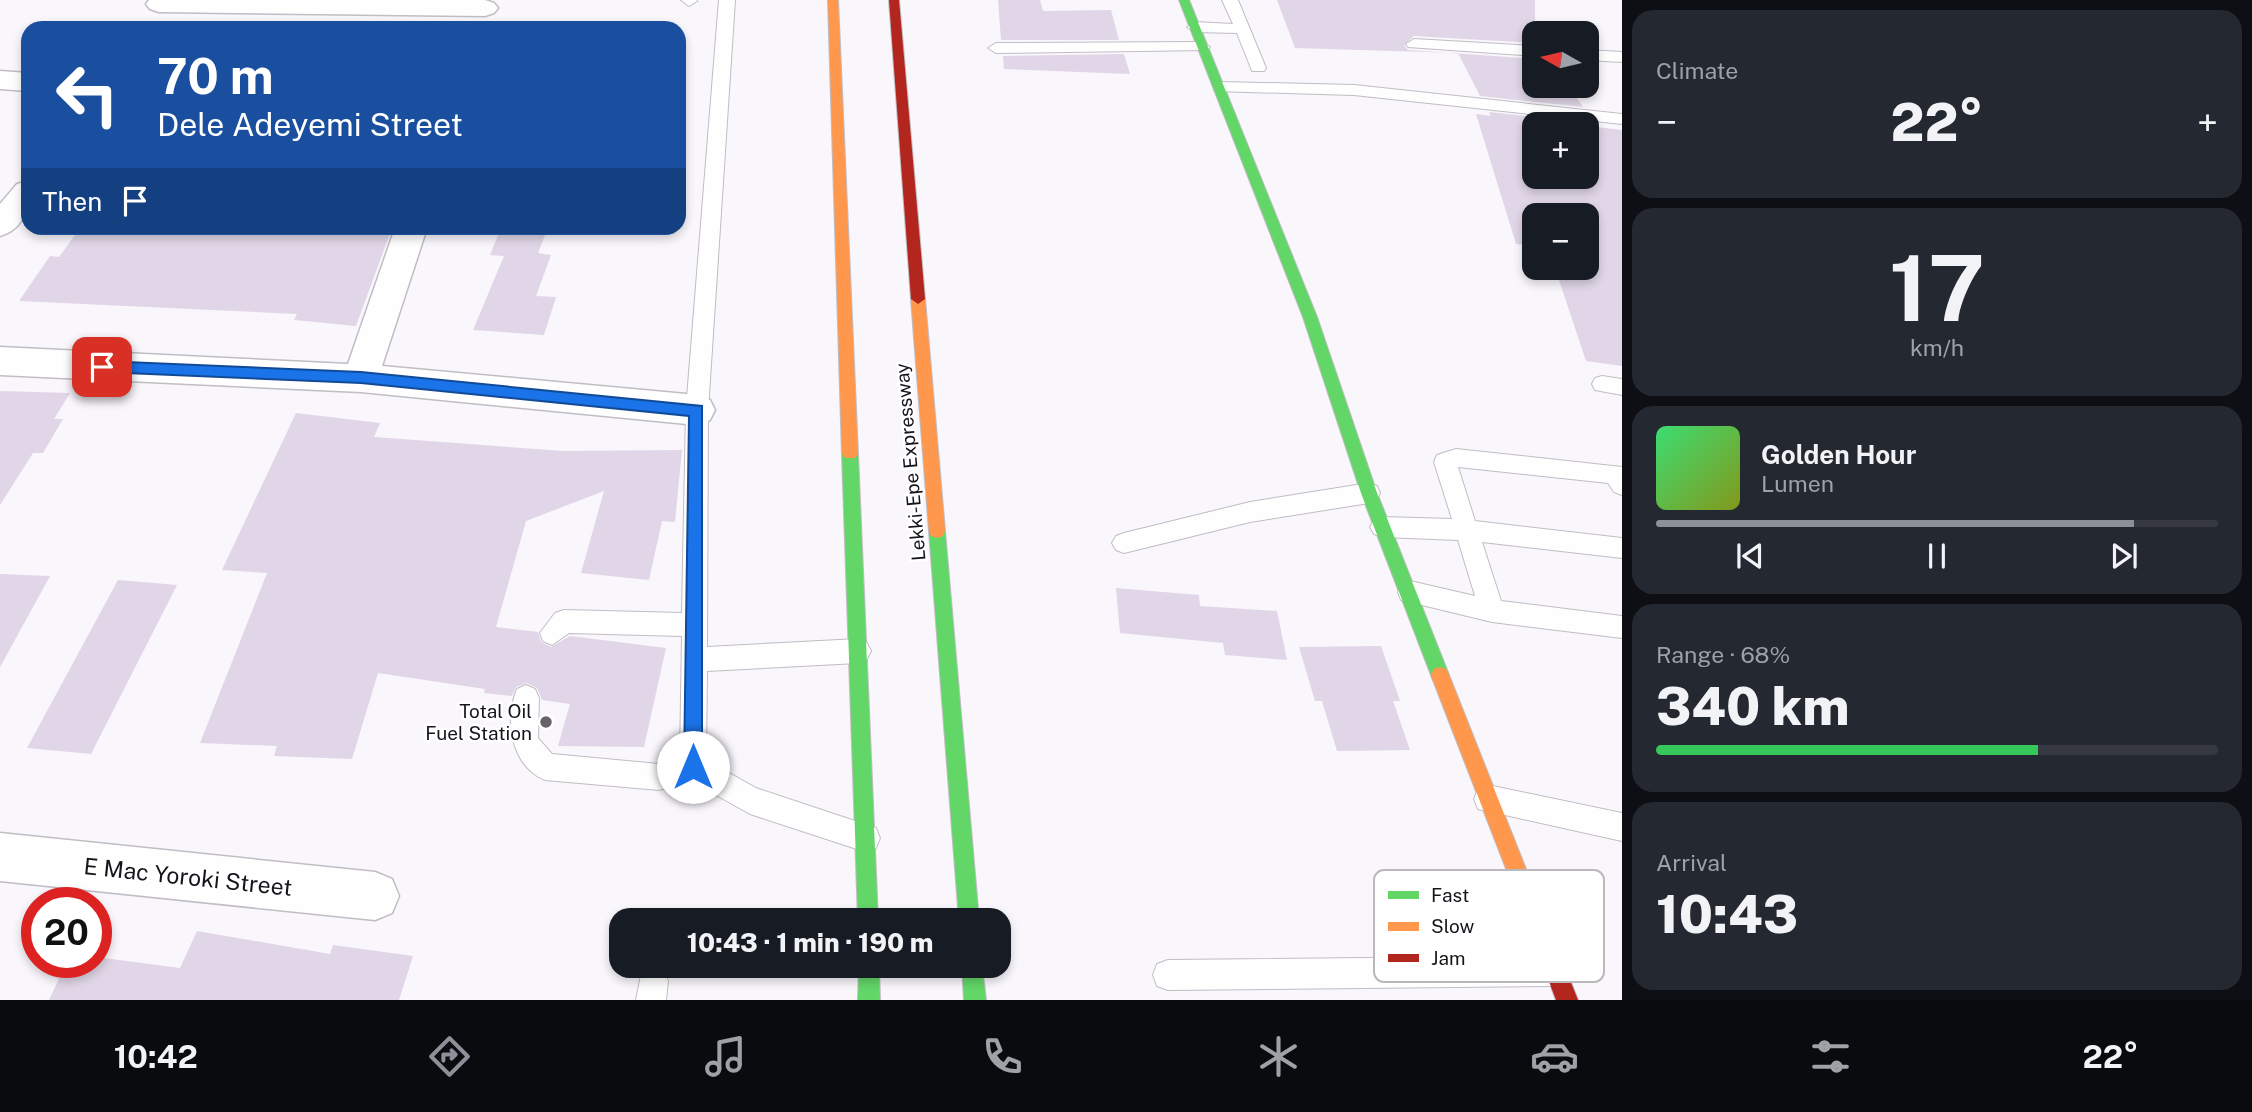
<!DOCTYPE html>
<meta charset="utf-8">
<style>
body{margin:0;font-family:"Public Sans",sans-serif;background:#242831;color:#f1f3f6;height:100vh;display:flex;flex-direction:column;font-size:26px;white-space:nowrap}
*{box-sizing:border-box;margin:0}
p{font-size:23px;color:#9ea1a6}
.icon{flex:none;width:38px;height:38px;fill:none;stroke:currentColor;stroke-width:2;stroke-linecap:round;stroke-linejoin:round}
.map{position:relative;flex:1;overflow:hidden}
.drawer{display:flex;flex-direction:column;gap:10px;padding:10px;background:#0d0f14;width:630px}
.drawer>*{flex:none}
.top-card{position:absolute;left:21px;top:21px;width:665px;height:214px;border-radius:21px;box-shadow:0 4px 10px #0003;background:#1a4fa0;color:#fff;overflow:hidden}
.needle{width:46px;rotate:278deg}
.controls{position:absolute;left:1522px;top:21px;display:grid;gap:14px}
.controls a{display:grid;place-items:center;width:77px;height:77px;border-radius:14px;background:#171b24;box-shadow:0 4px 10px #0003;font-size:35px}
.speed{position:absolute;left:21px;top:887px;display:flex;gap:14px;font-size:35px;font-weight:700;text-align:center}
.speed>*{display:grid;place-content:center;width:91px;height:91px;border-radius:50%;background:#171b24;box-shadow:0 4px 10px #0003;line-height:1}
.speed .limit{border:10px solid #d22;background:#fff;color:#111}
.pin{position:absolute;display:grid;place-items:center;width:60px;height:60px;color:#fff;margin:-30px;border-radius:14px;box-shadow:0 4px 10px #0006}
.me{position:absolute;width:77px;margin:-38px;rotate:0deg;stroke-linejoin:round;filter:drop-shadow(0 0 5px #0008)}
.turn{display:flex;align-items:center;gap:24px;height:147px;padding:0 21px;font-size:32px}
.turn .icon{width:91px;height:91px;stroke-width:2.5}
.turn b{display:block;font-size:49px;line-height:60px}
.then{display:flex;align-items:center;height:66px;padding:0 21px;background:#0003;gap:14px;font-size:26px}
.big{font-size:52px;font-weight:800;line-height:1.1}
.drawer .card{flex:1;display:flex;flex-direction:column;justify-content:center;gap:10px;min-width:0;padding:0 24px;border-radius:21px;background:#242831}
.drawer .dial{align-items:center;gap:0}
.dial b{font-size:91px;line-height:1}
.song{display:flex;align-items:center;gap:21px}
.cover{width:84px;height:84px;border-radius:10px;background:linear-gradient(135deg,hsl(140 70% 55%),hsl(70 70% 35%))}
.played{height:7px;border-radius:4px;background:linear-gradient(90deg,#8c9099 85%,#363941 85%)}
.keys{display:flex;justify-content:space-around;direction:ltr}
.heat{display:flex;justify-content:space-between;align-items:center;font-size:38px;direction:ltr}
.charge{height:10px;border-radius:5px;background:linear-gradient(90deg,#34c759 68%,#363941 0)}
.trip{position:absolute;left:609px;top:908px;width:402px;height:70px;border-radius:21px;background:#171b24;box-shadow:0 4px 10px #0003;font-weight:800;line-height:70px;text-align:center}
.menu{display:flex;height:112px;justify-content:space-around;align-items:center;background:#090b0e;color:#9ea1a6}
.menu .icon{width:49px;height:49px}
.menu .selected{color:#8c9099}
.menu b{font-size:32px;color:#f1f3f6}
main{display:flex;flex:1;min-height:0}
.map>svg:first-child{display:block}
</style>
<main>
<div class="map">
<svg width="1622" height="1000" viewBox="0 0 1622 1000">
<rect width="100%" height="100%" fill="#f9f6fc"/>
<g fill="#e0d6e7" fill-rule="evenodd">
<polygon points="998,0 1040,0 1043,11 1111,10 1119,40 1001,40"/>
<polygon points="1277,0 1535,0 1535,43 1414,36 1404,45 1408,50 1535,59 1535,86 1569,86 1583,107 1480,96 1458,53 1295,48"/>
<polygon points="1124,54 1130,74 1004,69 1003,56"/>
<path d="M1489,112L1593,123L1595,127L1622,130V366L1586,361L1555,268H1587V215H1535V246L1516,244L1476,114L1491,116ZM1535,124H1587V177H1535Z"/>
<polygon points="80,228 392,228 356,326 294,320 297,314 19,301 50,256 59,257"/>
<polygon points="501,228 547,230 538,253 551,255 536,296 556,297 544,335 473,330 504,256 490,255"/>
<polygon points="0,391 70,393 54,419 63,419 43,453 33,453 0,505"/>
<polygon points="296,413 380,423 374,437 563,451 682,450 675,522 662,521 649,580 581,573 604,491 526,521 496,627 538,632 541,642 551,647 570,636 666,648 644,747 558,746 570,704 542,700 537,688 527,683 516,687 512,696 484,693 485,689 378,673 352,759 274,756 277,746 200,743 267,573 222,570"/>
<polygon points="0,574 50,576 0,667"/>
<polygon points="118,580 177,585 91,754 27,748"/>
<polygon points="1116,588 1199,595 1200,606 1277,611 1287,660 1225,655 1223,643 1120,633"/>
<polygon points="1381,646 1400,701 1393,701 1410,750 1337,751 1322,701 1315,701 1299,647"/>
<polygon points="197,931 330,954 333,945 413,956 399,1000 49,1000 67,962 96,962 96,957 180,968"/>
</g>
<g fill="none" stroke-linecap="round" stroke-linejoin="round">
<defs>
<g id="lane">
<polygon points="681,0 697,0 697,1 689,6"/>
<path d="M719,0H735L708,410L707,647L858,639L867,643L871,651L867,659L858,663L707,671L706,760L756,788L876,828L880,838L876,848L866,852L750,814L691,781L659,790L545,780C511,766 504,720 517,689L526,685L535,689L539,698L538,738L552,754L659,764L680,757L682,636L569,633L552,645L543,641L540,633L555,613L564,610L682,613L686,410Z"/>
<polygon points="1222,0 1238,0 1266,68 1264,71 1252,71 1237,33 1195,32 1187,27 1195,22 1233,24"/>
<polygon points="1414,39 1535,46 1535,56 1408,47 1406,44"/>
<polygon points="1202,42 1210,47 1208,50 996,53 988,48 996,43"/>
<polygon points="1587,50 1622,52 1622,62 1587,60"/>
<polygon points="1220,82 1354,85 1622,114 1622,124 1354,95 1214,91 1214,83"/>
<polygon points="1602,376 1622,379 1622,395 1595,390 1592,384 1595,378"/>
<polygon points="1456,449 1622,467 1622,495 1614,492 1608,483 1458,467 1475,521 1622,538 1622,558 1482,542 1501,601 1622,616 1622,638 1492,622 1401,600 1398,592 1401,584 1410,581 1475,596 1458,540 1382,537 1374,534 1370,527 1374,520 1382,517 1452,519 1434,462 1437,455"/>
<polygon points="1369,483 1377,486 1380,493 1377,500 1369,503 1250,522 1124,553 1116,550 1112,543 1116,536 1124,533 1250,502"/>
<polygon points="1488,785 1622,813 1622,841 1478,809 1474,799 1478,789"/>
<polygon points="1555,956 1566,960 1570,971 1566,982 1555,986 1168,990 1157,986 1153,975 1157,964 1168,960"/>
<polygon points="653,966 664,970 668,981 666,1000 636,1000 642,970"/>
</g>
<g id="street">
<polygon points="149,0 485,0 494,3 498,8 494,13 485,16 159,12 150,9 146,4"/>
<polygon points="0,71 28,73 28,91 0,89"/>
<path d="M28,181C28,205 27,228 0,236V204L17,184Z"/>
<polygon points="395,228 427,228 382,366 697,395 710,400 715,410 710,420 697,425 361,392 0,375 0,347 348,364"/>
<polygon points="0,833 375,872 392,879 399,896 392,913 375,920 0,881"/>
</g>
<g id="fast">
<polygon points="1179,0 1189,0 1317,317 1377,493 1449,675 1446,681 1440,683 1434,681 1431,675 1361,493 1303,317"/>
<polygon points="850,448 855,450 858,454 878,920 858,920 842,454 845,450"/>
<polygon points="937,524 943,526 945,531 979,920 959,920 929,531 931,526"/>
<polygon points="859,966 879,966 880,1000 858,1000"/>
<polygon points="962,966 982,966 986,1000 964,1000"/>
</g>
<g id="slow">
<polygon points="828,0 838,0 858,454 855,458 845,458 842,454"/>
<polygon points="918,294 925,299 945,531 943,536 937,538 931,536 929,531 911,299"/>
<polygon points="1440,667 1446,669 1449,675 1537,897 1534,904 1527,907 1520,904 1517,897 1431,675 1434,669"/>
</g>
<g id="jam">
<polygon points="889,0 899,0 925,299 918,304 911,299"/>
<polygon points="1527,887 1534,890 1578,1000 1556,1000 1517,897 1520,890"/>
</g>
</defs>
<use href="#lane" stroke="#c0bdc3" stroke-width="2"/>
<use href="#street" stroke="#c0bdc3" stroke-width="3"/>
<use href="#fast" stroke="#c0bdc3" stroke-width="2"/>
<use href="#slow" stroke="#c0bdc3" stroke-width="2"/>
<use href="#jam" stroke="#c0bdc3" stroke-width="2"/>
<use href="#lane" fill="#fefeff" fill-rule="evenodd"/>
<use href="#street" fill="#fefeff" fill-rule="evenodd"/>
<use href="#fast" fill="#63d668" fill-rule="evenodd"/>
<use href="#slow" fill="#ff974d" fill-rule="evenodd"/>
<use href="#jam" fill="#b3261e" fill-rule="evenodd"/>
</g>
<polygon fill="#1a73e8" stroke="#114b97" stroke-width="2" points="102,361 361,372 702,406 702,767 700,773 693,776 686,773 684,767 689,416 361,383 102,372 95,367"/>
<circle fill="#67636a" stroke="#fff" stroke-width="2.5" cx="546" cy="722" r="7"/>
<g text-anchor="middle" stroke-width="5" stroke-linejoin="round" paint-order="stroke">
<g font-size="19" fill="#18141b" stroke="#fff">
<text transform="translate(910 462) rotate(-95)" y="7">Lekki-Epe Expressway</text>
</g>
<g font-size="19" fill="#18141b" stroke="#fff" text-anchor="end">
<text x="532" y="718">Total Oil<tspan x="532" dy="22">Fuel Station</tspan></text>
</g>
<g font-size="23" fill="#18141b" stroke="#fff">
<text transform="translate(188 877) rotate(6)" y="8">E Mac Yoroki Street</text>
</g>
</g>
<rect x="1374" y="870" width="230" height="112" rx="10" fill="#fff" stroke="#bab8bb" stroke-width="2"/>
<rect x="1388" y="891" width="31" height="8" fill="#63d668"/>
<rect x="1388" y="922" width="31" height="9" fill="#ff974d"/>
<rect x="1388" y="954" width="31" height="8" fill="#b3261e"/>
<g font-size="19" fill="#18141b">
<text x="1431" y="902">Fast</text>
<text x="1431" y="933">Slow</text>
<text x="1431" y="965">Jam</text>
</g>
</svg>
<div class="controls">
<a><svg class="needle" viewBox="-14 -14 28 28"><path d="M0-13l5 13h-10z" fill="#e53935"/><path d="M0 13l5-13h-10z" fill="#9ea1a6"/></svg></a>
<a>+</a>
<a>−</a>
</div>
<div class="speed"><div class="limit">20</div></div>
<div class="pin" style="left:102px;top:367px;background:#d93025"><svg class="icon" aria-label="arrive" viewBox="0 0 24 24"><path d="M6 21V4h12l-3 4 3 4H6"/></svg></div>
<svg class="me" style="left:693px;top:767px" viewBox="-20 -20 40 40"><circle r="19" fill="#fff"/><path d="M0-13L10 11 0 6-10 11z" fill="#1a73e8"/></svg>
<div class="trip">10:43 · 1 min · 190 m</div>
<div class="top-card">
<div class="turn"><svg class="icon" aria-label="left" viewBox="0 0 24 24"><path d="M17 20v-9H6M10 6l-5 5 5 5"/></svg><div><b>70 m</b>Dele Adeyemi Street</div></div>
<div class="then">Then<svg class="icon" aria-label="arrive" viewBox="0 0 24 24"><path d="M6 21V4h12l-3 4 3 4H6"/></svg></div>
</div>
</div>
<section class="drawer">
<div class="card"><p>Climate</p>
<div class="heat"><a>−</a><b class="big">22°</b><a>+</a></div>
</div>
<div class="card dial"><b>17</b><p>km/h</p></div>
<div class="card">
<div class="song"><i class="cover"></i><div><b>Golden Hour</b><p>Lumen</p></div></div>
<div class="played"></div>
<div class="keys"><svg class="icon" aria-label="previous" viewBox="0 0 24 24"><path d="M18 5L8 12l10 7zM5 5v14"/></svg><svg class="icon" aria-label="pause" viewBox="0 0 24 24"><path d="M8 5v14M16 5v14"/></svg><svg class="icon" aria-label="next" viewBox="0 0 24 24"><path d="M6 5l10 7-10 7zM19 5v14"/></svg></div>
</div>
<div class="card"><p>Range · 68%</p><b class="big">340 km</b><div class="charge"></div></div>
<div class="card"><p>Arrival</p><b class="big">10:43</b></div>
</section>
</main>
<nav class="menu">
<b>10:42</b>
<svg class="icon selected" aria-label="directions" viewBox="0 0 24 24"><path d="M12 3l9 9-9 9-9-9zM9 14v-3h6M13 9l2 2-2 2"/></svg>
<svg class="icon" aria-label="music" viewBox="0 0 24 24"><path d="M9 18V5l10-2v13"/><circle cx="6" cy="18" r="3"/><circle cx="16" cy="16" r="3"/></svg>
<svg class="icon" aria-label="phone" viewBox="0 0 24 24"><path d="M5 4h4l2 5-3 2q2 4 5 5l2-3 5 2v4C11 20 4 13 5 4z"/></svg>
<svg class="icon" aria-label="climate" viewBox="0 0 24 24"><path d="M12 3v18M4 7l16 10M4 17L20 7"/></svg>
<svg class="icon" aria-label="car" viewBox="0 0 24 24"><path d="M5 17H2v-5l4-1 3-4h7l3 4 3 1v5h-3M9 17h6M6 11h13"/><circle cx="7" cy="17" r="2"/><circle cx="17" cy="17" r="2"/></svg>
<svg class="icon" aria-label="filters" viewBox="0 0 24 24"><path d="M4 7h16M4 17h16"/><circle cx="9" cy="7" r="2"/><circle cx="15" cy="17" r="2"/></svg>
<b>22°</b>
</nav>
